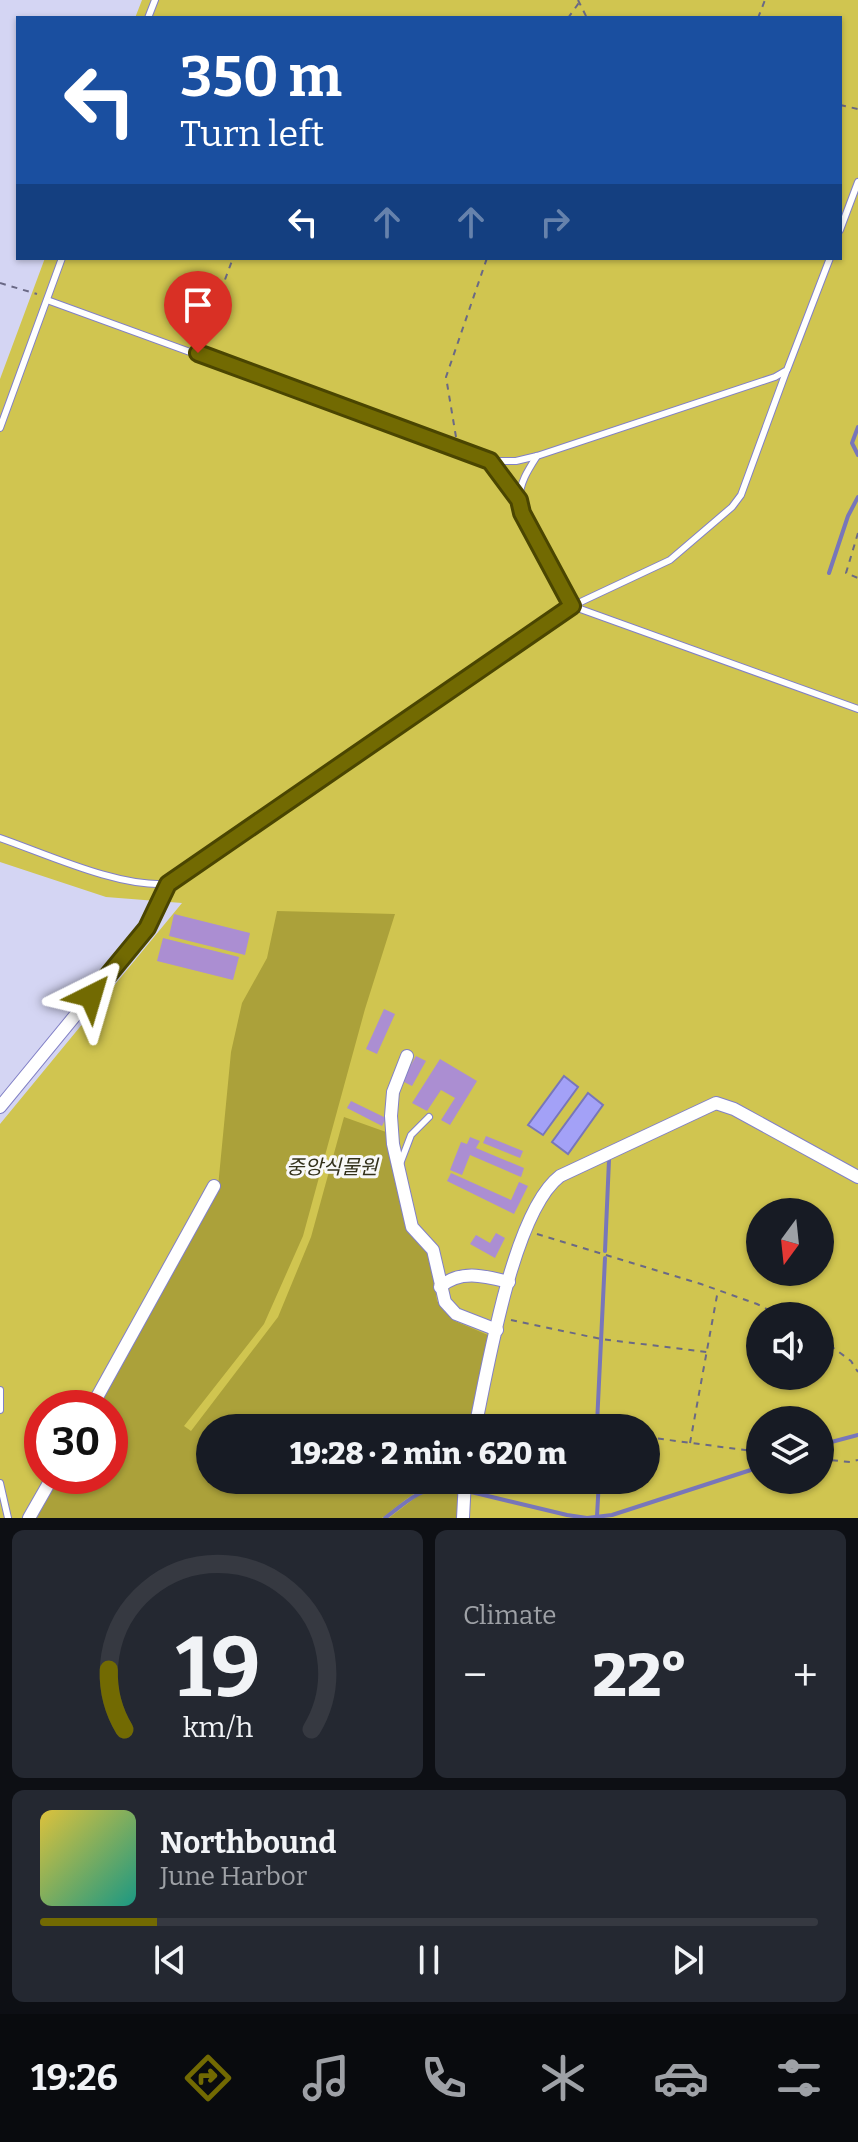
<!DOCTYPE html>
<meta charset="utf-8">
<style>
body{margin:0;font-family:Bitter,"Noto Sans KR",serif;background:#242831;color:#f1f3f6;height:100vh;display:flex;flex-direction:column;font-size:30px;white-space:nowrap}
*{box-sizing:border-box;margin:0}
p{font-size:26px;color:#9ea1a6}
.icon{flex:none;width:44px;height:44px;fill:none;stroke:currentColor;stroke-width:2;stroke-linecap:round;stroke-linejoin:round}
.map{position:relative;height:1518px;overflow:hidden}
.details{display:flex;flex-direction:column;gap:12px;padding:12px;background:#0d0f14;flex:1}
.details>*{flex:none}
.guide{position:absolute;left:16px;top:16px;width:826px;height:244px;border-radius:0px;box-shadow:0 2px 6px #0004;background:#1a4fa0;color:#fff;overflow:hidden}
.needle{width:52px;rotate:195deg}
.controls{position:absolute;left:746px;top:1198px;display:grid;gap:16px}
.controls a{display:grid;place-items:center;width:88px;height:88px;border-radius:50%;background:#171b24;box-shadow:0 2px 6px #0004;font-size:40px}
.speed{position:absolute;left:24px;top:1390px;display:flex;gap:16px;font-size:40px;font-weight:700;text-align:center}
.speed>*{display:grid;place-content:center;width:104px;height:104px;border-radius:50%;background:#171b24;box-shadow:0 2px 6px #0004;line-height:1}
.speed .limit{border:12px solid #d22;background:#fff;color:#111}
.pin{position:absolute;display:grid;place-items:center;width:68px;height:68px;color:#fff;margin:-82px -34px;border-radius:50% 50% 50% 0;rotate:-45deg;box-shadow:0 0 8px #0007}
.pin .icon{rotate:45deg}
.me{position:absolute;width:88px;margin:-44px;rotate:40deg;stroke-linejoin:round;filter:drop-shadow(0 0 6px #0008)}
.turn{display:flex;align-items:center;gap:28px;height:168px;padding:0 32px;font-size:36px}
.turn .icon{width:104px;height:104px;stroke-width:2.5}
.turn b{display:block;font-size:56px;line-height:68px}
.lanes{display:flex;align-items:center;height:76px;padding:0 32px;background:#0003;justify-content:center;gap:40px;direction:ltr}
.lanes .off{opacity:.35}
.big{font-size:60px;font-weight:800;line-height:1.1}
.details .tile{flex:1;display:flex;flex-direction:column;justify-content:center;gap:12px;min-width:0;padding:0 28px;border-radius:12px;background:#242831}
.details .dial{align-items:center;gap:0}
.dial svg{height:208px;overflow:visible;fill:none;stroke:#363941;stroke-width:7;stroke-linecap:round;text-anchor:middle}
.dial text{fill:#f1f3f6;stroke:none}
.song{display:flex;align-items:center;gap:24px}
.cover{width:96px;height:96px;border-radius:12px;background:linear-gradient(135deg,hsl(50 70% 55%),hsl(170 70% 35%))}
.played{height:8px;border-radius:4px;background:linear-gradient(90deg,#726a02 15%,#363941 15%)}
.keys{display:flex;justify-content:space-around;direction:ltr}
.heat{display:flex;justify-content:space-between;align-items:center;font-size:44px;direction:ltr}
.details .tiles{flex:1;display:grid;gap:12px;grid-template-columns:1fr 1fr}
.tile:last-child{grid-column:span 2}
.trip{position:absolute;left:196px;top:1414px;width:464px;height:80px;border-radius:40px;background:#171b24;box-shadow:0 2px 6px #0004;font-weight:800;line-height:80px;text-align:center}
.tab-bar{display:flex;height:128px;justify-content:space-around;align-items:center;background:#090b0e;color:#9ea1a6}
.tab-bar .icon{width:56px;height:56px}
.tab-bar .active{color:#726a02}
.tab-bar b{font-size:36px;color:#f1f3f6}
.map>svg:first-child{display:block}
</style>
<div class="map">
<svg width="858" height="1518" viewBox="0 0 858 1518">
<rect width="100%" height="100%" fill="#d4d5f3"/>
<path fill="#d0c550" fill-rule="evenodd" d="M142,0H858V1518H0V1124L182,903L106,897L0,862V379L45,258H840V18H135ZM760,1212H820V1272H760ZM760,1316H820V1376H760ZM42,1408H110V1476H42ZM760,1420H820V1480H760ZM210,1428H646V1480H210Z"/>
<g fill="#aba13a">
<path d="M277,911L395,914L365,1009L303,1236L264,1324L184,1426L191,1431L278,1317L311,1237L344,1117L386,1132L409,1226L430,1253L437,1301L455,1321L488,1335L471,1428H210V1480H461L460,1487C417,1484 414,1494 382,1518H35L59,1476H110V1408H97L218,1187L231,1052L242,1003L267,958Z"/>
<polygon points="437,1490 459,1492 459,1518 389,1518 420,1494"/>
</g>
<g fill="#a3a1f7" stroke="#7876ba" stroke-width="2">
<polygon points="564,1076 578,1087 543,1135 528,1125"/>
<polygon points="588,1093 603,1105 568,1154 552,1142"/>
</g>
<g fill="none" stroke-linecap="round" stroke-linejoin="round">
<g stroke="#7876ba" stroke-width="4">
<polyline points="858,427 852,443 858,455"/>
<polyline points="829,573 848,516 858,497"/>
<polyline points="605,1251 609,1160"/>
<polyline points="597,1424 605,1258"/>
<polyline points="820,1445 858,1435"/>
<polyline points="467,1491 567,1515 587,1518 612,1515 760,1467"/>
<polyline points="597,1516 599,1480"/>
<path d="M385,1518C415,1496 418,1486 459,1489"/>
</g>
</g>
<g fill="#ab8ed2">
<polygon points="174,914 250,933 245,955 169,936"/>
<polygon points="163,938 239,957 233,980 157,961"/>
<polygon points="384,1009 395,1014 377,1054 366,1049"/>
<polygon points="416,1056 426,1061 412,1086 402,1081"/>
<polygon points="440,1059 477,1081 450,1125 441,1120 455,1098 441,1090 427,1111 412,1103"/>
<polygon points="351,1101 386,1118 382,1126 347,1108"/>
<polygon points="486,1136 523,1151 520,1158 483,1143"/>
<polygon points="470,1137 480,1141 476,1148 524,1168 521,1177 470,1155 462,1175 450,1170 461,1142 467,1144"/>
<polygon points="451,1173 511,1200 519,1182 528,1186 514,1214 447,1181"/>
<polygon points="496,1233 505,1238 495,1258 470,1244 476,1235 490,1243"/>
</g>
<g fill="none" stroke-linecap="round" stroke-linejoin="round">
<defs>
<g id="lane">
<polyline points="148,18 155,0"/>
<polyline points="840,230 858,182"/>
<polyline points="47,300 490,461 516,461 537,456 775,377 787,370 830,258"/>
<polyline points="0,428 62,258"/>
<path d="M519,500C520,482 528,470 537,456"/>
<polyline points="572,606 670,560 732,507 741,495 786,372"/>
<polyline points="572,606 858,709"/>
<path d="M0,838C49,855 117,887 168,884L572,606L522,513L519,500L490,461"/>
<polyline points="400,1164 411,1135 429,1117"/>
<polyline points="0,1390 0,1410"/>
<polyline points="0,1483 8,1518"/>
</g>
<g id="street">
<polyline points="407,1056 393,1092 391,1116 393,1144 412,1227 433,1250 445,1302 456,1314 497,1330"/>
<polyline points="0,1107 147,928 168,884"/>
<path d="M440,1287C460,1269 485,1276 509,1282"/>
<polyline points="91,1408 214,1186"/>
<path d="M475,1428C488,1367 513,1212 560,1176L716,1103L734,1109L858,1177"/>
<polyline points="29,1518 53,1476"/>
<polyline points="463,1518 465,1480"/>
</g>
</defs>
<use href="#lane" stroke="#8281c6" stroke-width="8"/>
<use href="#street" stroke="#8281c6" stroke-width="14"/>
<g stroke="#6a6985" stroke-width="2" stroke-dasharray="6 6" stroke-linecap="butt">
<polyline points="578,0 587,18"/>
<polyline points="568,18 581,0"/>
<polyline points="758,18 765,0"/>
<polyline points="840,105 858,109"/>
<polyline points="0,283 37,294"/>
<polyline points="200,347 233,258"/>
<polyline points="456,437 446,377 487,258"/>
<polyline points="858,533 846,573 858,578"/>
<polyline points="537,1234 701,1284 757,1304 780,1316"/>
<polyline points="511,1320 601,1339 707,1352"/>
<polyline points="820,1338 851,1361 858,1372"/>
<polyline points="490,1417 576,1428"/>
<polyline points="646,1437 760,1452"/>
<polyline points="690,1443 718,1290"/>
<polyline points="820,1459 850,1462 858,1460"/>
</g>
<use href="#lane" stroke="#fff" stroke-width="6"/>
<use href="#street" stroke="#fff" stroke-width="12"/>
</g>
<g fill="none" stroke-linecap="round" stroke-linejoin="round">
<defs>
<polyline id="route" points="91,996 147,928 168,884 572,606 522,513 519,500 490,461 198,353"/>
</defs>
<use href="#route" stroke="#4a4501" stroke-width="20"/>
<use href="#route" stroke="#726a02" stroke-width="14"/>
</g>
<g text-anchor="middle" stroke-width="6" stroke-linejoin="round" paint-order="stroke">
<g font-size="20" font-style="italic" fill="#32301a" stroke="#f8f8f8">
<text x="332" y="1174">중앙식물원</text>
</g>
</g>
</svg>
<div class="controls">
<a><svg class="needle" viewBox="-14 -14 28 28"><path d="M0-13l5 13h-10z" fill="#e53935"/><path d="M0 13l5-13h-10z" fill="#9ea1a6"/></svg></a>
<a><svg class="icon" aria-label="sound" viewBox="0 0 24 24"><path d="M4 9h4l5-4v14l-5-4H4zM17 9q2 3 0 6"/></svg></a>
<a><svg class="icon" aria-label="layers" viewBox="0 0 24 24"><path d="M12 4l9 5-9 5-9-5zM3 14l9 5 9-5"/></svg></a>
</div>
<div class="speed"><div class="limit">30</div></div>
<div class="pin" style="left:198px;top:353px;background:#d93025"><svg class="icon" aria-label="arrive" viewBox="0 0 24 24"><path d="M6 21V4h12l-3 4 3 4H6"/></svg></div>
<svg class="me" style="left:91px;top:996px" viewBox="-20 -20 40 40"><path d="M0-17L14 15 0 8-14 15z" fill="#726a02" stroke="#fff" stroke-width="4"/></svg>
<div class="trip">19:28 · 2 min · 620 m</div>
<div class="guide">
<div class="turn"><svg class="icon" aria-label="left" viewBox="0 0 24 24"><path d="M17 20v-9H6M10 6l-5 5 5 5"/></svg><div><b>350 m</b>Turn left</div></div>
<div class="lanes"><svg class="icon" aria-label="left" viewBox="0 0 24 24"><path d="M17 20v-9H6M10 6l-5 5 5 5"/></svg><svg class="icon off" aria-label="ahead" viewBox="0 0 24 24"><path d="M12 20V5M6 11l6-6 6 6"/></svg><svg class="icon off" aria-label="ahead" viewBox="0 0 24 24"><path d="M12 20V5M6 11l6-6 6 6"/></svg><svg class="icon off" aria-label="right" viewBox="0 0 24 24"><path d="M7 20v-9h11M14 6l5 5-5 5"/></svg></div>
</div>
</div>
<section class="details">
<div class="tiles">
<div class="tile dial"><svg viewBox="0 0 100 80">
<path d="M14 69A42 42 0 1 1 86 69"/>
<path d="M14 69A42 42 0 0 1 8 46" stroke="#726a02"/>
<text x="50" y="56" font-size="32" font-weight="700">19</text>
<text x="50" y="72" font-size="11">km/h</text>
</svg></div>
<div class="tile"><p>Climate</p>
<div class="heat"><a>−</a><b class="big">22°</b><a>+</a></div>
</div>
<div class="tile">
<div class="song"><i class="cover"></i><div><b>Northbound</b><p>June Harbor</p></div></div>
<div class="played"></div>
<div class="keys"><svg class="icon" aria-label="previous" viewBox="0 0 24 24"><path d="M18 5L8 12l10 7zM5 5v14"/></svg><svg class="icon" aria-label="pause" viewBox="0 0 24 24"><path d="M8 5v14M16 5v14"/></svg><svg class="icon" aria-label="next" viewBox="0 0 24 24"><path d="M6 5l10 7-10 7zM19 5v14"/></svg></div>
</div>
</div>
</section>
<nav class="tab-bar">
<b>19:26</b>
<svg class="icon active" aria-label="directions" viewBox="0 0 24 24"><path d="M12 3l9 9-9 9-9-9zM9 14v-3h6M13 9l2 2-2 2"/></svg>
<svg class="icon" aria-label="music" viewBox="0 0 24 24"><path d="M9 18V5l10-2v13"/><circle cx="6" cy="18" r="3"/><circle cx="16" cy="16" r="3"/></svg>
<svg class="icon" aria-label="phone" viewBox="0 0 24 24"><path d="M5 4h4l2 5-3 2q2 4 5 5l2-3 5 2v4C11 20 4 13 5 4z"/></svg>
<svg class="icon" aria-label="climate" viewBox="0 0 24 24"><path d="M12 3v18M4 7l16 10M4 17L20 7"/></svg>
<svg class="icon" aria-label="car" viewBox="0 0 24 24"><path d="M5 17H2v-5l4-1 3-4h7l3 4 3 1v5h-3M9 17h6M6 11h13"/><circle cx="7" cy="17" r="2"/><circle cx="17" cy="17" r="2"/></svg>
<svg class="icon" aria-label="filters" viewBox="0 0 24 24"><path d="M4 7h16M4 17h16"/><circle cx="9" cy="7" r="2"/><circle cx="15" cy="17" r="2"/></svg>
</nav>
